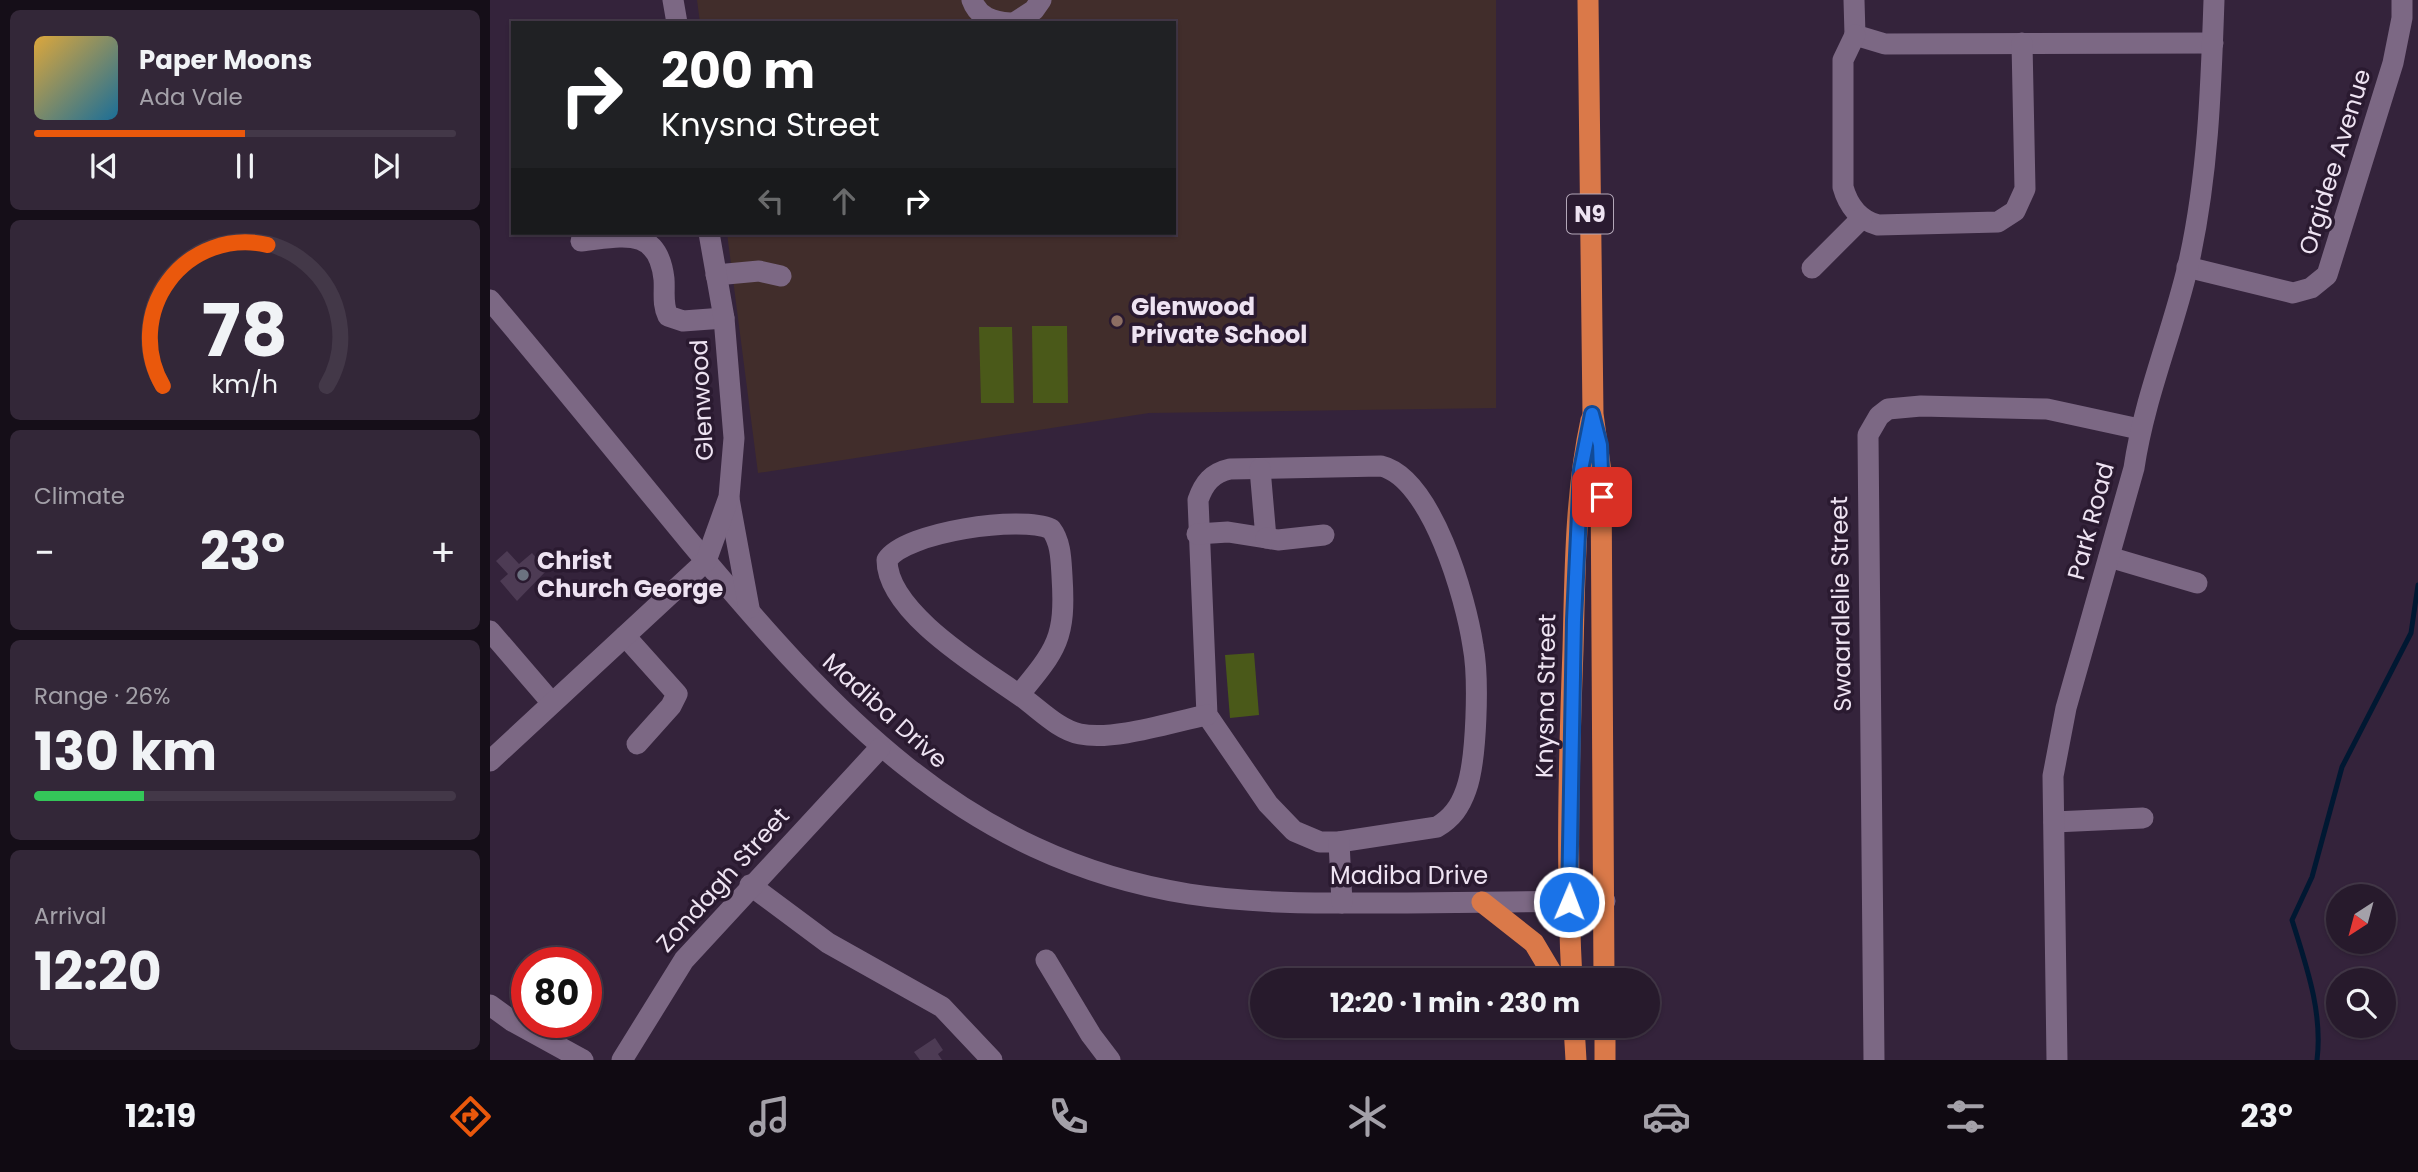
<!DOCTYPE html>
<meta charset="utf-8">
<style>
body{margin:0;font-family:Poppins,sans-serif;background:#332738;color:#f1f3f6;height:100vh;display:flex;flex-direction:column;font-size:26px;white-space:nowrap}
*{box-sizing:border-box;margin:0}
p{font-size:23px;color:#a4a1a9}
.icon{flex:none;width:38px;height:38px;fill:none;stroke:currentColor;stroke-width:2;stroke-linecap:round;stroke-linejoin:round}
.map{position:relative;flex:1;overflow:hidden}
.details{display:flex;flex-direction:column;gap:10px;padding:10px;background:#150e18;width:490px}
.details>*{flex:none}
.top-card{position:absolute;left:21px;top:21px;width:665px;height:214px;border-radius:0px;box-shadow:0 2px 5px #0004,0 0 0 2px #433848;background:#202124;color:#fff;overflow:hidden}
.needle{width:46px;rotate:216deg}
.buttons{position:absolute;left:1836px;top:884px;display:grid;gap:14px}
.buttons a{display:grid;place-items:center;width:70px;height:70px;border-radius:50%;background:#271a2c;box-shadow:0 2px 5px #0004,0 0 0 2px #433848;font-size:35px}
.speed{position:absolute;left:21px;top:947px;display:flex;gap:14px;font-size:35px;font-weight:700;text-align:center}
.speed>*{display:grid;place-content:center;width:91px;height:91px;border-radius:50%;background:#271a2c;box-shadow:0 2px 5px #0004,0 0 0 2px #433848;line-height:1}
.speed .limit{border:10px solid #d22;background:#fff;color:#111}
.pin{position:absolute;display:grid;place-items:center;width:60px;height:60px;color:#fff;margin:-30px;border-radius:14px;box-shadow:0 4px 10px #0006}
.me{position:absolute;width:77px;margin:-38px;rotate:1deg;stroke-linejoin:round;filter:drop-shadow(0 0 5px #0008)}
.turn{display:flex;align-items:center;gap:24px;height:147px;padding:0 35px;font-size:32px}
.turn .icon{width:91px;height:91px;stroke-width:2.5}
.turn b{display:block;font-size:49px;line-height:60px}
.lanes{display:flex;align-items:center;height:66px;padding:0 35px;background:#0003;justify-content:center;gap:35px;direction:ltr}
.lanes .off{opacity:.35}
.big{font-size:52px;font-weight:700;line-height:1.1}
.details .widget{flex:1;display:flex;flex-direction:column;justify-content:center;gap:10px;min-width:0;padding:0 24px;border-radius:10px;background:#332738}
.details .dial{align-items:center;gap:0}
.dial svg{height:182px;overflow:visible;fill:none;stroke:#433848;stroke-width:7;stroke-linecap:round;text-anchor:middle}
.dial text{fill:#f1f3f6;stroke:none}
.song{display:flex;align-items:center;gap:21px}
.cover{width:84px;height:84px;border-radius:10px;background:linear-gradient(135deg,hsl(40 70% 55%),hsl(200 70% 35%))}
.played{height:7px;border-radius:4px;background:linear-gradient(90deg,#ea580c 50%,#433848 50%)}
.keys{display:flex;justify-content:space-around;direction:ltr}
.heat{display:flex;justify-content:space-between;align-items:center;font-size:38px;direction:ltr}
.charge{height:10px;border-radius:5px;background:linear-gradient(90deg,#34c759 26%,#433848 0)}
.trip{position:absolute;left:760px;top:968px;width:410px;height:70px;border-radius:35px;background:#271a2c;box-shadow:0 2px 5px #0004,0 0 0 2px #433848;font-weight:700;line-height:70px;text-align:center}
.dock{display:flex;height:112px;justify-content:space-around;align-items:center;background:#100a12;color:#a4a1a9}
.dock .icon{width:49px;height:49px}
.dock .active{color:#ea580c}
.dock b{font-size:32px;color:#f1f3f6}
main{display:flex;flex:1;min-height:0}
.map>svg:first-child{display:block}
</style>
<main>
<section class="details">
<div class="widget">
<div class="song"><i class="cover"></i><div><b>Paper Moons</b><p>Ada Vale</p></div></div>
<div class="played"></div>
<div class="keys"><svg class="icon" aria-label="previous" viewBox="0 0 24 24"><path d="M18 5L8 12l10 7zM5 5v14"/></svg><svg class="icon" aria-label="pause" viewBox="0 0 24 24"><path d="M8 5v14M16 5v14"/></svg><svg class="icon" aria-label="next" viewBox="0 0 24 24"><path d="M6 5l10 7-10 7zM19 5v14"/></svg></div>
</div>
<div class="widget dial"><svg viewBox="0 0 100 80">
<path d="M14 69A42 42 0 1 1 86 69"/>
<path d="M14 69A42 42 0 0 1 60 7" stroke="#ea580c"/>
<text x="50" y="56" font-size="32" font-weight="700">78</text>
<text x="50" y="72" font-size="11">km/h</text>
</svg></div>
<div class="widget"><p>Climate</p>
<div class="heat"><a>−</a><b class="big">23°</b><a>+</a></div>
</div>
<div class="widget"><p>Range · 26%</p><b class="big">130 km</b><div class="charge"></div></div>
<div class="widget"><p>Arrival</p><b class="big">12:20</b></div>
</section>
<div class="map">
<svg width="1928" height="1060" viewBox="0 0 1928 1060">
<rect width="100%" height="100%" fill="#34233b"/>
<polygon fill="#412d2b" points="207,0 1006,0 1006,408 659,413 268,473 237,233 684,233 684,23 210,23"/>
<g fill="#4a5919">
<polygon points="542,326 577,326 578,403 543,403"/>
<polygon points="489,327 522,327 524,403 491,403"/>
<polygon points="764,653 769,715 740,718 735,655"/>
</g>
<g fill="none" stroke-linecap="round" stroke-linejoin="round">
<path stroke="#001832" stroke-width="5" d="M1827,1060C1833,1012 1816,965 1802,920L1822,877L1852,767L1921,633L1928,585"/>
</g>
<g fill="#4d3b54">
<polygon points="17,551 29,564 42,553 57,570 27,601 10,581 18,574 6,561"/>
<polygon points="445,1038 453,1050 448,1054 452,1060 430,1060 424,1052"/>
</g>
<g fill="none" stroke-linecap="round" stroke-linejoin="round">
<g stroke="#7c6884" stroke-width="21">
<polyline points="183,0 187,23"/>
<path d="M482,0C488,17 503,22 520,23"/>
<polyline points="1364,0 1365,35 1395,44 1723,43"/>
<polyline points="524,23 544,10 551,0"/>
<path d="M1365,35L1353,60V187C1358,205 1369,220 1388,225L1508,222L1525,211L1535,189L1532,43"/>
<path d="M91,241C131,237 168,225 174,279C175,292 172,304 178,316L193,321L234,318"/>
<polyline points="1697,267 1803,293 1821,288 1837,275 1903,63 1912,18 1912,0"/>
<polyline points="1322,268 1372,218"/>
<polyline points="226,275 269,271 291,276"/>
<path d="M0,300C68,380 133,461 200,542C340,709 472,858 699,894C771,905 845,903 917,903C983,902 1049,902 1115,901"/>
<path d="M891,466C942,478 976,599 983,646C989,677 987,760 976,790C970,807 962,818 947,827L849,842H830L804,831L778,804L717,715L708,500C714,483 722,473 740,469Z"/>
<polyline points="239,499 259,608"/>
<polyline points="707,534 738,532 776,538 770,469"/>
<polyline points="776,538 788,540 834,535"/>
<polyline points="1619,557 1707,583"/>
<polyline points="0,631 62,703"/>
<polyline points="135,636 187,694 181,706 147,744"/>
<path d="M529,695C567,649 576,638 572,576C571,560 571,542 561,529C531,515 415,532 397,560C397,613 493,669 532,697C550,710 569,730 590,734C625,741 682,722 717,715"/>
<polyline points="0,761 216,561 239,497 244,438 234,318 219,233"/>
<polyline points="1564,822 1653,818"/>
<polyline points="849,842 852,903"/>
<polyline points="260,885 338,943 452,1007 502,1060"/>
<polyline points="556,960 601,1035 620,1060"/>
<polyline points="0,1005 22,1021 93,1060"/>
<polyline points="132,1060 194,960 390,748"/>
<polyline points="1384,1060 1378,435 1389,416 1398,409 1431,406 1557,409 1649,429"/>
<path d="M1567,1060L1563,776L1576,708L1644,468C1654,399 1682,334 1698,266C1718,178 1721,90 1724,0"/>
</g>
<g stroke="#da7949" stroke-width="21">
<polyline points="1098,0 1103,414 1111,472 1114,980"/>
<polyline points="992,902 1044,943 1066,980"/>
<path d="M1082,980C1076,870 1079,759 1083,649C1085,573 1085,494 1101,420"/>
<polyline points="1084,1026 1086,1060"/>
<polyline points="1115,1026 1115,1060"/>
</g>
</g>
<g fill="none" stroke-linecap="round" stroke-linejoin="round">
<defs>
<polyline id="route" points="1079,902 1084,620 1091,470 1102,414 1110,445 1112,497"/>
</defs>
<use href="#route" stroke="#114b97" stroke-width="18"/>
<use href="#route" stroke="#1a73e8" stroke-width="12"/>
</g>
<circle fill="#8d6e63" stroke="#2a1a30" stroke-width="2.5" cx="627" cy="321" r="7"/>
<circle fill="#6b7280" stroke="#2a1a30" stroke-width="2.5" cx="33" cy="575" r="7"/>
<g text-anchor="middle" stroke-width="7" stroke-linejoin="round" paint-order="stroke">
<rect fill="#2a1a30" stroke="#b3a7b8" stroke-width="2" x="1077" y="194.5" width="46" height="39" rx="5"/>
<g font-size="23" font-weight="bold" fill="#eee3f2">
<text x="1100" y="222">N9</text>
</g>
<g font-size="24" fill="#eee3f2" stroke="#2a1a30">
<text transform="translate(1845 162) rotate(-73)" y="8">Orgidee Avenue</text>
<text transform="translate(212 400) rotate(-93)" y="8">Glenwood</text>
<text transform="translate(1601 521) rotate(-75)" y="8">Park Road</text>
<text transform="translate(1351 604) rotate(-91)" y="8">Swaardlelie Street</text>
<text transform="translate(1056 696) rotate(-89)" y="8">Knysna Street</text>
<text transform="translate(395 711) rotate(42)" y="8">Madiba Drive</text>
<text x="919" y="884">Madiba Drive</text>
<text transform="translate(233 880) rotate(-48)" y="8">Zondagh Street</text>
</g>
<g font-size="24" font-weight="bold" fill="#eee3f2" stroke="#2a1a30" text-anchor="start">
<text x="641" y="315">Glenwood<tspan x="641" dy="28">Private School</tspan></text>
<text x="47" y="569">Christ<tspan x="47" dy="28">Church George</tspan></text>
</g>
</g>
</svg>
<div class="buttons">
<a><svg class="needle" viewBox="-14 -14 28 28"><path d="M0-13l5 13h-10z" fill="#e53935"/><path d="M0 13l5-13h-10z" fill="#a4a1a9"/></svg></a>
<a><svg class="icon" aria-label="search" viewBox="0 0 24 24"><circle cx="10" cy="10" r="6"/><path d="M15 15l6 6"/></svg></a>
</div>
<div class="speed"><div class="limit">80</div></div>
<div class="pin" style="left:1112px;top:497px;background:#d93025"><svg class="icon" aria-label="arrive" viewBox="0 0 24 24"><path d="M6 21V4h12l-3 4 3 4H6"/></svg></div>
<svg class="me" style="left:1079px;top:902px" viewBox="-20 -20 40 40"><circle r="17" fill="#1a73e8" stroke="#fff" stroke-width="3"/><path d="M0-11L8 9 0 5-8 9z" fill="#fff"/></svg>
<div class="trip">12:20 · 1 min · 230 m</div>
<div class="top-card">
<div class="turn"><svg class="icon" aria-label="right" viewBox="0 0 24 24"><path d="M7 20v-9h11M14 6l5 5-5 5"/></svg><div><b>200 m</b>Knysna Street</div></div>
<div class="lanes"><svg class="icon off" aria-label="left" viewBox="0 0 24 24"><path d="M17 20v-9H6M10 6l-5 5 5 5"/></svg><svg class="icon off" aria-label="ahead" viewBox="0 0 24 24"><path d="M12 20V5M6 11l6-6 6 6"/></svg><svg class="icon" aria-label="right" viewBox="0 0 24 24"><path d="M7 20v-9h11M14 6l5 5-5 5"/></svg></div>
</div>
</div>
</main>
<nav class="dock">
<b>12:19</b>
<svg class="icon active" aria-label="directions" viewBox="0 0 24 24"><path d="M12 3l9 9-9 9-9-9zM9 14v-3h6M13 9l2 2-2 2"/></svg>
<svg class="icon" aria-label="music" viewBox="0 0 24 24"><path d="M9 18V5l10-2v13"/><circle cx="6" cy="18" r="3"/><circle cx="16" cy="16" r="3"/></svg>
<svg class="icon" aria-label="phone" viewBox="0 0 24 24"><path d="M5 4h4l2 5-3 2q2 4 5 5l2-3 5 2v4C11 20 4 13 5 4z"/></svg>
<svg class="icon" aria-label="climate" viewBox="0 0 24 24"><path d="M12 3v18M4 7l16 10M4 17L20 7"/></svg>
<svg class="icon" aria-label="car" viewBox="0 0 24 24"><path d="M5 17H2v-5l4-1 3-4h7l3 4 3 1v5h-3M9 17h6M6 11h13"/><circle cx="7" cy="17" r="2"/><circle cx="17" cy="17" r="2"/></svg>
<svg class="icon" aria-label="filters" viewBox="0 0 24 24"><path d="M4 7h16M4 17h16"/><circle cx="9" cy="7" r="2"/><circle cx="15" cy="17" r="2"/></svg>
<b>23°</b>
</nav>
